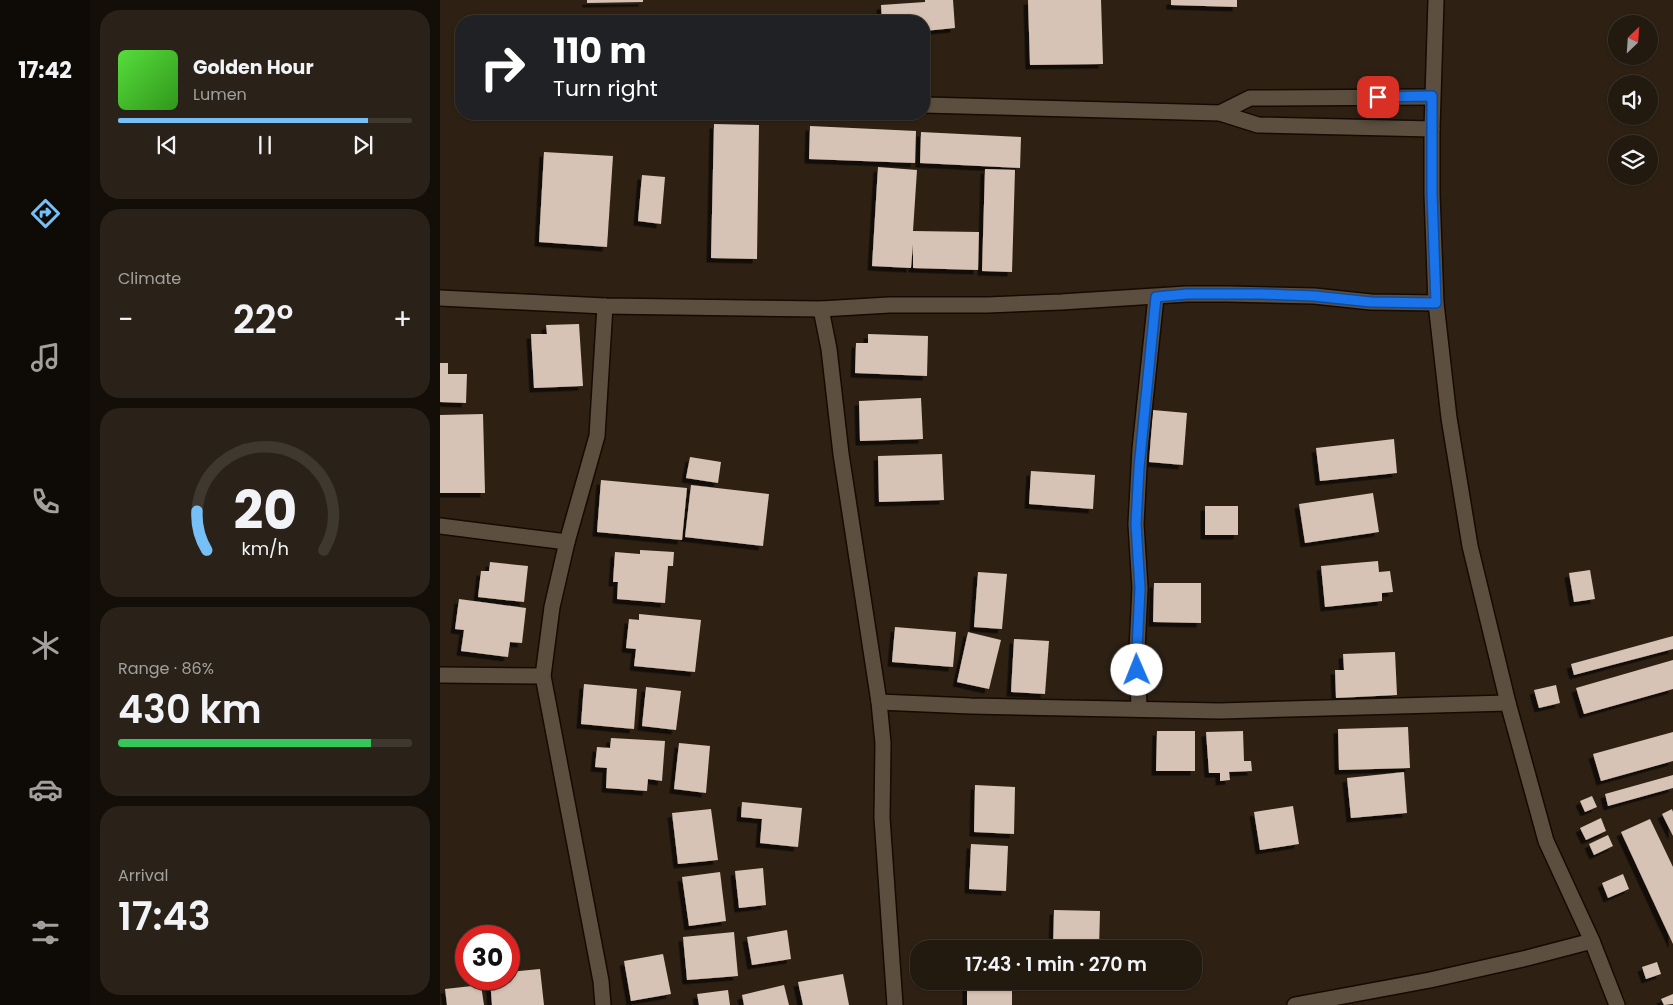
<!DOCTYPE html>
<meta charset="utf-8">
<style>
body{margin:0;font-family:Poppins,sans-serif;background:#2a2218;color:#f1f3f6;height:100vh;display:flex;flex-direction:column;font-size:19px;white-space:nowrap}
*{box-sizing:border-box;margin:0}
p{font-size:16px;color:#a2a09e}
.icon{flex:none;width:28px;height:28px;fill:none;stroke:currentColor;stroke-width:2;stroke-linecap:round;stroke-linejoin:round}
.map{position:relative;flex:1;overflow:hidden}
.side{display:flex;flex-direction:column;gap:10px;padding:10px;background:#130e08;width:350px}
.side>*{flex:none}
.hud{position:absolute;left:15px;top:15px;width:475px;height:105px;border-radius:20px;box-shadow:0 1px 4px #0004,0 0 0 1px #3f382f;background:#202124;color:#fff;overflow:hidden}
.needle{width:32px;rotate:25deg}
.tools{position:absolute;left:1168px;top:15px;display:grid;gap:10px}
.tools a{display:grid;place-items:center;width:50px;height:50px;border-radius:50%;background:#22190f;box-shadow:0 1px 4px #0004,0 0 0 1px #3f382f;font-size:25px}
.speed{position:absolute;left:15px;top:925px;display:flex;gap:10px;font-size:25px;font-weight:700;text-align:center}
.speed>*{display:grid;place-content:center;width:65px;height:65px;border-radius:50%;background:#22190f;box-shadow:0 1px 4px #0004,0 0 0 1px #3f382f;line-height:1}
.speed .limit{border:8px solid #d22;background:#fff;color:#111}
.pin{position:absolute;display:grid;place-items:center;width:42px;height:42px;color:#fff;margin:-21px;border-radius:10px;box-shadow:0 2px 8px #0006}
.me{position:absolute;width:55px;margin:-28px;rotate:359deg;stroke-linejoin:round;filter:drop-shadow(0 0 4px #0008)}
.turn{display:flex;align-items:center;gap:18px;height:105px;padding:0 15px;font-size:22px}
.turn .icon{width:65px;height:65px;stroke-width:2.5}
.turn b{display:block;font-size:35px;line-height:42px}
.big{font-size:38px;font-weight:600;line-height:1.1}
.side .widget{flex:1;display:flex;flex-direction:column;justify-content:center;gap:8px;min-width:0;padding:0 18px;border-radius:20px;background:#2a2218}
.side .dial{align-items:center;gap:0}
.dial svg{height:130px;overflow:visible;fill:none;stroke:#3f382f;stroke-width:7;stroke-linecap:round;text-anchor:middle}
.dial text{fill:#f1f3f6;stroke:none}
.song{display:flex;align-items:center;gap:15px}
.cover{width:60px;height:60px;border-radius:8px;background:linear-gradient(135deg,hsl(110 70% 55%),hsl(110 70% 35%))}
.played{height:5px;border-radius:2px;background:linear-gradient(90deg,#76c0f7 85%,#3f382f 85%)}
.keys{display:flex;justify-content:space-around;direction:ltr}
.heat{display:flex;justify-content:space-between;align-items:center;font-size:28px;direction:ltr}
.charge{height:8px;border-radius:4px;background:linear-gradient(90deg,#34c759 86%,#3f382f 0)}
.trip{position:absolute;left:470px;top:940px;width:292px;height:50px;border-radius:20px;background:#22190f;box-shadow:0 1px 4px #0004,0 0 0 1px #3f382f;font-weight:600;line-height:50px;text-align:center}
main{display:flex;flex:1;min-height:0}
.dock{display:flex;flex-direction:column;width:90px;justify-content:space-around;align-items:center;background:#0e0a06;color:#a2a09e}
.dock .icon{width:35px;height:35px}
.dock .current{color:#76c0f7}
.dock b{font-size:22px;color:#f1f3f6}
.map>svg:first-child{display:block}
</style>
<main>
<nav class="dock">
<b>17:42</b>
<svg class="icon current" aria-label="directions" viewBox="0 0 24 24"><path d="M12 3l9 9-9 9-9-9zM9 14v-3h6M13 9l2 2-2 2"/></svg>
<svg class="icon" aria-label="music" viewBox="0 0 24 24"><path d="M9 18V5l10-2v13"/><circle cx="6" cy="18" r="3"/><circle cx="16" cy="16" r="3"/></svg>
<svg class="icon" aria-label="phone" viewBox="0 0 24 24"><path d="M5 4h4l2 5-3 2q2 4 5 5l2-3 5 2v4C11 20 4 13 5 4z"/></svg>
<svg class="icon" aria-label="climate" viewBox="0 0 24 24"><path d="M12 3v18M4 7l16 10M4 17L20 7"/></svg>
<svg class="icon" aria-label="car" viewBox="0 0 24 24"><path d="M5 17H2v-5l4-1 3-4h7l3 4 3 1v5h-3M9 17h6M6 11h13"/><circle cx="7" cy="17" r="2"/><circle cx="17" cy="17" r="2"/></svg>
<svg class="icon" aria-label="filters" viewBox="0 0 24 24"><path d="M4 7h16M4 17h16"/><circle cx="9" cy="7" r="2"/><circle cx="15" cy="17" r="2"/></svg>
</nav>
<section class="side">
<div class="widget">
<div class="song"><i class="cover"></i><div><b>Golden Hour</b><p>Lumen</p></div></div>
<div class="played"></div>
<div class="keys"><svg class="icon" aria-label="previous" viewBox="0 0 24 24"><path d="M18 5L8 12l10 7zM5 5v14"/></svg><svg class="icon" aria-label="pause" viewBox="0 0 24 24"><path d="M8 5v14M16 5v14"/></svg><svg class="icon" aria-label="next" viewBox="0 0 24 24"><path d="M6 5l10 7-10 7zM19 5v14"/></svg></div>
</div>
<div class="widget"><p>Climate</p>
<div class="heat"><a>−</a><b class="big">22°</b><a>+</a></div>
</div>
<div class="widget dial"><svg viewBox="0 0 100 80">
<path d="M14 69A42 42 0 1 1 86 69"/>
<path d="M14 69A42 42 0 0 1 8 45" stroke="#76c0f7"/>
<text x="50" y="56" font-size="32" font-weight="700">20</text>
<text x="50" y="72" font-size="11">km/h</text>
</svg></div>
<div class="widget"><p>Range · 86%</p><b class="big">430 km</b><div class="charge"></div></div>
<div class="widget"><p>Arrival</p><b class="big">17:43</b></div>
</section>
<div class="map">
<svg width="1233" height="1005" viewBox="0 0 1233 1005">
<defs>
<filter id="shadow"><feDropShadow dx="-4.5" dy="4.5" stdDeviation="0" flood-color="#0009"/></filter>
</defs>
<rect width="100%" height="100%" fill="#2e2114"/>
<g fill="#d7c3b5" filter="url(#shadow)">
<polygon points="147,0 203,0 203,2 147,3"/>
<polygon points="485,0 513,0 515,28 484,31 484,21 442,21 441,5 485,2"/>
<polygon points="588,0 661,0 663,64 590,65"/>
<polygon points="731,0 797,0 797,7 731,5"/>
<polygon points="274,124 319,125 317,259 271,258"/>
<polygon points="370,126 476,131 475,163 369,159"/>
<polygon points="481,132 581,137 580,168 480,163"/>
<polygon points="104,152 173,156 167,247 99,242"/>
<polygon points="438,167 477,170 473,231 539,232 538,270 473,268 473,244 471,268 432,266"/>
<polygon points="545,169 575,170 572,272 542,271"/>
<polygon points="202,175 225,177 221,224 198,221"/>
<polygon points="139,324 143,386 94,388 91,334 107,334 106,325"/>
<polygon points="428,334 488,336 487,376 415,373 416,343 428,343"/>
<polygon points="0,363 8,363 8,374 27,374 26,403 0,402"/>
<polygon points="481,398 483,439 420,441 419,401"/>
<polygon points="713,410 747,413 743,465 709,462"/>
<polygon points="43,414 45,493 0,493 0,415"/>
<polygon points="954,439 957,473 880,481 876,448"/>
<polygon points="502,454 504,500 439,502 438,456"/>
<polygon points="250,457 281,462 278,483 246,478"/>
<polygon points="591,471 655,475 653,509 589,504"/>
<polygon points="161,480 247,488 242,540 157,532"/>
<polygon points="251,485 329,494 323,546 245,537"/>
<polygon points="933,493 939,532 865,543 859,504"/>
<rect x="765" y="506" width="33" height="29"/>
<polygon points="200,550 234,552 233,566 228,566 225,603 177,599 178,582 173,582 175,552 200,554"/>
<polygon points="938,561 939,572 950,571 953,592 942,593 942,601 885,607 881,566"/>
<polygon points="50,562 88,566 84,602 38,597 41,571 49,571"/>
<polygon points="1150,570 1155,599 1134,602 1129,573"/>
<polygon points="538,572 567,574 562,629 534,627"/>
<polygon points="714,583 761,583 761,623 713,622"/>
<polygon points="19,599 86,608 82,643 70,642 68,657 21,651 24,630 15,629"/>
<polygon points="199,614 261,620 255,672 194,666 196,649 186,648 189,619 199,620"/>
<polygon points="455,627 516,632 513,667 452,662"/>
<polygon points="528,632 561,640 549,689 517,682"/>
<polygon points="1233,636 1233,649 1134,675 1131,664"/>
<polygon points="574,639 609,641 605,694 571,692"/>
<polygon points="955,652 957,695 896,698 895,670 904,670 903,654"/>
<polygon points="1233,660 1233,689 1144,714 1136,688"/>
<polygon points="144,684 197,689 194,729 141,724"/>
<polygon points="1116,685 1120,703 1099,708 1094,690"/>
<polygon points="206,687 241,691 236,730 202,726"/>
<polygon points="968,727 970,768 899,770 898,729"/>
<polygon points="717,731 755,731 755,771 716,771"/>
<polygon points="803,731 804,761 811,761 812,771 789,772 790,780 780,781 780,773 769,773 766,732"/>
<polygon points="1233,732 1233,761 1161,781 1153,754"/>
<polygon points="171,738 225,741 222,781 208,779 207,791 166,788 167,768 155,767 157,747 170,748"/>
<polygon points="239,743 270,746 266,793 234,789"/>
<polygon points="964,772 967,813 911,818 907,778"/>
<polygon points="1233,775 1233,788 1168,806 1165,794"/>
<polygon points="535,785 575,787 574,834 534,832"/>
<polygon points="1152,796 1157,807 1145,812 1140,801"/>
<polygon points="302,802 362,808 358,847 320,843 322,819 301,817"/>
<polygon points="853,806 859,844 820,850 814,812"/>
<polygon points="271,809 278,860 238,864 232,813"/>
<polygon points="1232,809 1233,812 1233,836 1222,814"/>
<polygon points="1161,818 1166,831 1146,840 1140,828"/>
<polygon points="1210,819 1233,867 1233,944 1181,832"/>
<polygon points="1168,835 1173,846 1154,855 1149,844"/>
<polygon points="531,844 568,846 566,891 529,889"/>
<polygon points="323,868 326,905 299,908 295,871"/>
<polygon points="280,872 286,921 249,926 242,877"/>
<polygon points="1183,874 1189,889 1168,898 1162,883"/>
<polygon points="614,910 660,911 659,949 613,949"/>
<polygon points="347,930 351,959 312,965 307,937"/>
<polygon points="294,932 298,976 247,980 243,937"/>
<polygon points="223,954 231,994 191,1001 184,961"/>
<polygon points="1217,962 1221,974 1206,979 1202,967"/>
<polygon points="100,969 104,1005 52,1005 50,979 69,979 69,972"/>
<polygon points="403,974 409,1005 363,1005 358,982"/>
<rect x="527" y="981" width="45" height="24"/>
<polygon points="41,985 44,1005 7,1005 5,989"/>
<polygon points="344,985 349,1005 304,1005 302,995"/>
<polygon points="288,990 290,1005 259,1005 257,994"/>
<polygon points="1233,994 1233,1004 1224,1005 1221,999"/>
</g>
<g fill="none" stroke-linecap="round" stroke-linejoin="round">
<defs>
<g id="minor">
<polyline points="996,0 992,129 992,194 996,303 1009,418 1030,546 1068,703 1106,841 1152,941 1177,1005"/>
<polyline points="484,105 780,113 818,125 992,129"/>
<polyline points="780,113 810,98 992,97"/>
<polyline points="0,298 165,306 381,309 449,305 547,305 621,302 747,294 787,294 874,296 931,302 996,303"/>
<polyline points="381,309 389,349 401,454 439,702 443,743 442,818 455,1005"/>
<polyline points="0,526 127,542 157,436 165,306"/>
<polyline points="127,542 112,607 103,676 161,981 163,1005"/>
<polyline points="0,675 103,676"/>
<polyline points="439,702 531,706 780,711 1068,703"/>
<polyline points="699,709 697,650 700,588 696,524 700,449 716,297"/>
<polyline points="855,1005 990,980 1087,958 1152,941"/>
</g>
</defs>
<use href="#minor" stroke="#160b02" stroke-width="18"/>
<use href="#minor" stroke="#5d4f40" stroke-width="15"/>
</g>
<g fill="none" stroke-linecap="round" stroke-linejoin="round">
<defs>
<polyline id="route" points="697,670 697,650 700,588 696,524 699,468 716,297 747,294 822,294 874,296 931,302 996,303 992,194 992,96 938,97"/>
</defs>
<use href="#route" stroke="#114b97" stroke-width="12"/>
<use href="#route" stroke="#1a73e8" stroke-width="9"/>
</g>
</svg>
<div class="tools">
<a><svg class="needle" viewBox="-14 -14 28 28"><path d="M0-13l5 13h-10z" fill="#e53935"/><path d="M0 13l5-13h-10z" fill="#a2a09e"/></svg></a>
<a><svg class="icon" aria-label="sound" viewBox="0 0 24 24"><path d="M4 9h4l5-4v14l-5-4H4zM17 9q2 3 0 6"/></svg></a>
<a><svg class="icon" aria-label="layers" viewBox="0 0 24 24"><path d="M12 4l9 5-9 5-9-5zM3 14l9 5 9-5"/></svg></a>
</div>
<div class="speed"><div class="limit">30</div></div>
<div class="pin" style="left:938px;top:97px;background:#d93025"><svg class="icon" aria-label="arrive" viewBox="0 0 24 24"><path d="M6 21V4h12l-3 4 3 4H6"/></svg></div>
<svg class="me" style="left:697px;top:670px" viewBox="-20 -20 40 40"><circle r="19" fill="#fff"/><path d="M0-13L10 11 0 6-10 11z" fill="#1a73e8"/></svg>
<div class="trip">17:43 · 1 min · 270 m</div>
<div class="hud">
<div class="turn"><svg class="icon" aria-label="right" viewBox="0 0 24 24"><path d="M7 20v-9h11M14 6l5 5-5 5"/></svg><div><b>110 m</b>Turn right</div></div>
</div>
</div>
</main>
